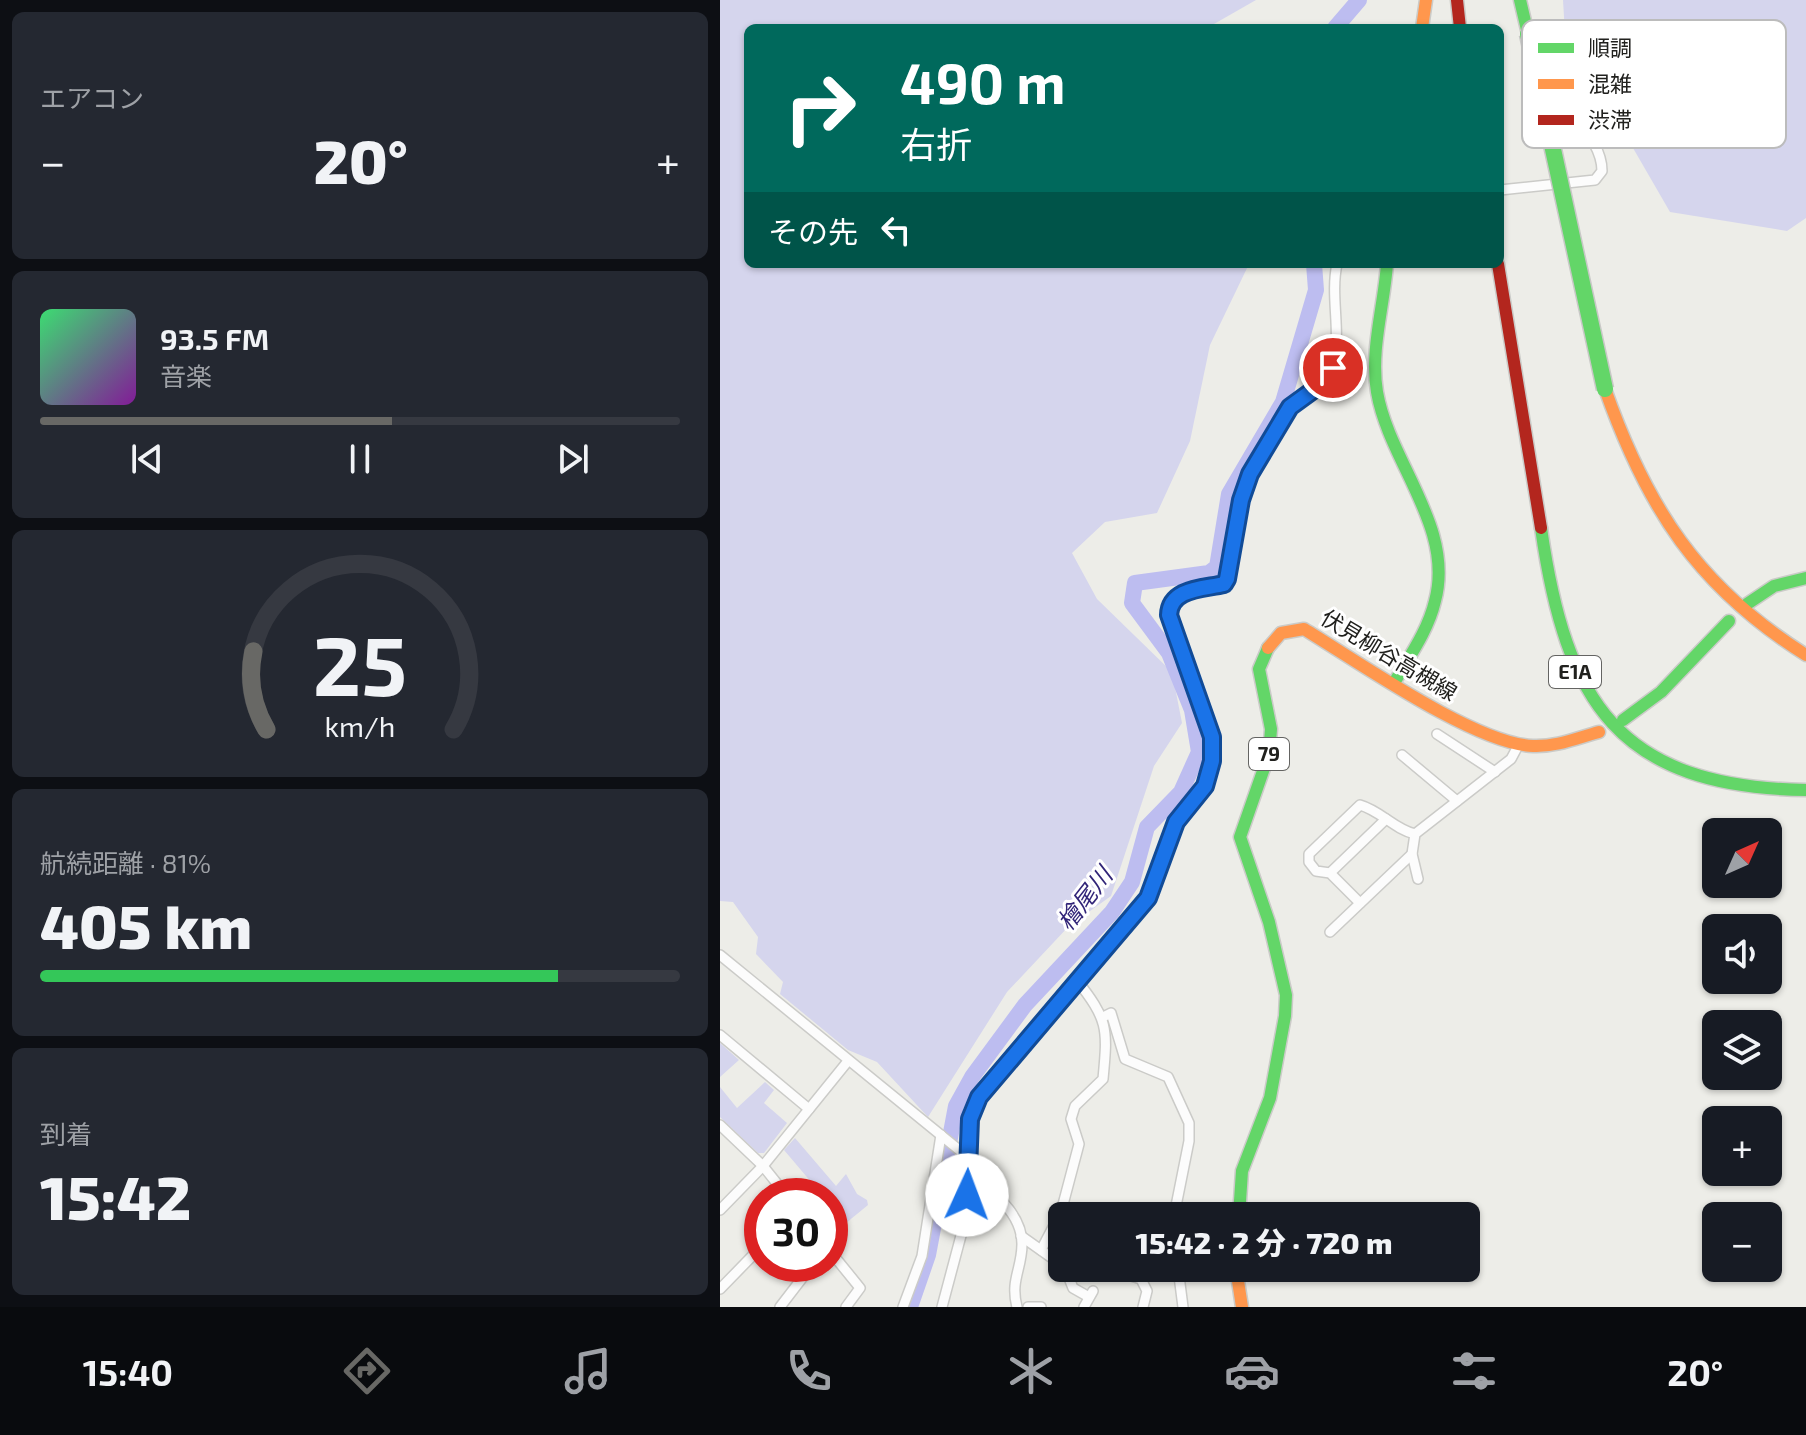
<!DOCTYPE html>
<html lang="ja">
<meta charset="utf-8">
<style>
body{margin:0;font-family:"Exo 2","Noto Sans JP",sans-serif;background:#242831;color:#f1f3f6;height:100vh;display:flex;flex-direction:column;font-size:30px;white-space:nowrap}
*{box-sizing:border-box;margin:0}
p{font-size:26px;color:#9ea1a6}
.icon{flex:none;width:44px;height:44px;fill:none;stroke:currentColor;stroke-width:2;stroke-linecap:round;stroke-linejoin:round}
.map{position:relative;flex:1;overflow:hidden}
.side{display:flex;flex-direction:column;gap:12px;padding:12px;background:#0d0f14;width:720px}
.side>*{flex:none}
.hud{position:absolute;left:24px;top:24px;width:760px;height:244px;border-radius:12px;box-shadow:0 2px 6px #0004;background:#00695c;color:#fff;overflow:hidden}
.needle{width:52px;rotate:45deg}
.buttons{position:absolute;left:982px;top:818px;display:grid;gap:16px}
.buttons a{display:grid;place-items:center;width:80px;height:80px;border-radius:12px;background:#171b24;box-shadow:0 2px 6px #0004;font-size:40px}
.speed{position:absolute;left:24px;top:1178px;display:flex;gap:16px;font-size:40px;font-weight:700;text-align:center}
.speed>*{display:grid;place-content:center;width:104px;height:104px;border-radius:50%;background:#171b24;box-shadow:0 2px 6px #0004;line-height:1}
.speed .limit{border:12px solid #d22;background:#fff;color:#111}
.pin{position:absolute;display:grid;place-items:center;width:68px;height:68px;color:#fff;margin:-34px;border:4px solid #fff;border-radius:50%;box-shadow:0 2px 8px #0007}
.me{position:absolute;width:88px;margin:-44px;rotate:2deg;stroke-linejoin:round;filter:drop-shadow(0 0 6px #0008)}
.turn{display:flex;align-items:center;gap:28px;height:168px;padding:0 24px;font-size:36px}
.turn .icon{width:104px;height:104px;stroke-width:2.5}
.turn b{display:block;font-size:56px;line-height:68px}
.then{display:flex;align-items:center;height:76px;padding:0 24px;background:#0003;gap:16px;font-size:30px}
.big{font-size:60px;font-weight:800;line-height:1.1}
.side .widget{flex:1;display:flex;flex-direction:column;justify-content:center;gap:12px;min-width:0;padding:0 28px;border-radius:12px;background:#242831}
.side .dial{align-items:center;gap:0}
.dial svg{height:208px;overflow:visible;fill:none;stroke:#363941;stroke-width:7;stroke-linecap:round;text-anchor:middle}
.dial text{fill:#f1f3f6;stroke:none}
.song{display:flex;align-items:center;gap:24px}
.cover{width:96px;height:96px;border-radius:12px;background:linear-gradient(135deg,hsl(140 70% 55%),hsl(290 70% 35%))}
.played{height:8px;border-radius:4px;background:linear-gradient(90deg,#686865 55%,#363941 55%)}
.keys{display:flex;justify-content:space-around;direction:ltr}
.heat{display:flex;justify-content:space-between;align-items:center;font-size:44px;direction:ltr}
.charge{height:12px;border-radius:6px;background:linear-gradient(90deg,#34c759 81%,#363941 0)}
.trip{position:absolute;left:328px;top:1202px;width:432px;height:80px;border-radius:12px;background:#171b24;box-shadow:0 2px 6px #0004;font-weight:800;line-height:80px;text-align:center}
.tabs{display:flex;height:128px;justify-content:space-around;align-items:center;background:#090b0e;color:#9ea1a6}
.tabs .icon{width:56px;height:56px}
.tabs .active{color:#686865}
.tabs b{font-size:36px;color:#f1f3f6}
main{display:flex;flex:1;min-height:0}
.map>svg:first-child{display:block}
</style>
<main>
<section class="side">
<div class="widget"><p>エアコン</p>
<div class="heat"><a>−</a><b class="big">20°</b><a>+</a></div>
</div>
<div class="widget">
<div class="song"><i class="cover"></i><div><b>93.5 FM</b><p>音楽</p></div></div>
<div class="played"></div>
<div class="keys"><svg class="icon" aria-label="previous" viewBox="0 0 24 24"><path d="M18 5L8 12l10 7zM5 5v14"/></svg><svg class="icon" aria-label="pause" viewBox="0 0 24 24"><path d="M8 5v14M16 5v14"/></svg><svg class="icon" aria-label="next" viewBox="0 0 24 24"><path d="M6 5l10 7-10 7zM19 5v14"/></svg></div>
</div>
<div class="widget dial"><svg viewBox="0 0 100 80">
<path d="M14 69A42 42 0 1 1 86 69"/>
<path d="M14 69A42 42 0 0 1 9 39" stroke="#686865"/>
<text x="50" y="56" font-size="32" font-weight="700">25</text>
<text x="50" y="72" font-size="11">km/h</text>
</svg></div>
<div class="widget"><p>航続距離 · 81%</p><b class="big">405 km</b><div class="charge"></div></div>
<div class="widget"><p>到着</p><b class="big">15:42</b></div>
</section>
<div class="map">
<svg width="1086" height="1307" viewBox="0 0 1086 1307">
<rect width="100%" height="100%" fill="#edede8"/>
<g fill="#d5d5ed">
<polygon points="0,0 536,0 487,28 28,28 28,264 529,264 490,345 470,441 437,513 385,522 352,553 377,599 452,672 462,723 434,766 391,896 349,926 287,992 208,1117 157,1062 128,1050 60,994 63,982 36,954 38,937 13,902 0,901"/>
<polygon points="843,0 1086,0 1086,218 1067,231 950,212 913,148 847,67"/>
<polygon points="0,1043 19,1060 0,1077"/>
<polygon points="45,1082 54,1090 44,1103 67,1123 44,1153 38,1153 0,1117 0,1087 17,1108"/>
<polygon points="75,1138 116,1186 126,1174 137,1194 147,1200 148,1205 126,1223 110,1204 110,1196 103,1196 64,1150"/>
</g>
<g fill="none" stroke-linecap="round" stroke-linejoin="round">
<g stroke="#bdbdf0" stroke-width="16">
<polyline points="615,28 639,0"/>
<polyline points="190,1307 208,1255 236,1106 252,1077 305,1005 392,912 412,882 427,827 461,792 479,752 472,710 449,653 412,603 415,583 489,573 497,567 509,494 563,402 596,290 594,264"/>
</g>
<defs>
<g id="street">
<path d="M780,190L875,180L882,171C882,152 869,133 856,120L898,131L937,125L992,109L1005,117"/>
<polyline points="717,734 775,772"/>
<polyline points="682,755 737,801"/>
<polyline points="610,873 666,819"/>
<polyline points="698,879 692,854 695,834 791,759 799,744"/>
<path d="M640,903L610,873L596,871L589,862V854L640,805C661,811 674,829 695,834"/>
<polyline points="610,932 692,854"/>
<polyline points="0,955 249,1158"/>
<polyline points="383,1017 391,1013 405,1059 448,1077 469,1123 469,1141 454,1216"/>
<polyline points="0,1035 89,1109"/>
<polyline points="0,1125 43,1166 67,1196"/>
<path d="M248,1178C273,1189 302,1214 302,1244C302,1269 290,1280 297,1307"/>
<polyline points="0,1210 43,1166 128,1061"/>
<polyline points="301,1236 342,1265"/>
<path d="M321,1250L341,1212L359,1144L351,1119L355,1106L383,1079C388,1027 388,1020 356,979"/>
<polyline points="110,1251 140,1288 126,1307"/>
<polyline points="345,1268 353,1288 369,1297"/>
<polyline points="458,1268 463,1307"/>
<polyline points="408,1275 421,1279 427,1291 423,1307"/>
<polyline points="0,1289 42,1246"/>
<polyline points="60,1307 93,1264"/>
<polyline points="183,1307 202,1256 221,1135"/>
<path d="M222,1307L247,1213L250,1119L259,1097L428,898L456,822L485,786L492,761V737L449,615C450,588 483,589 504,584L507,579C519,512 528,457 574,403C583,392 598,387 609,377C625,341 609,301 617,264"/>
<polyline points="308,1307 321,1307"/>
<polyline points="364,1307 373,1291"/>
</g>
<g id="fast">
<polyline points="800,0 808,34"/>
<path d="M667,264C664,306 650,350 657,392C669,462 735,527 715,601C708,631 689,657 674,683"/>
<path d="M821,528C846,702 898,787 1086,790"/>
<polyline points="1027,604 1054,586 1086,578"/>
<polyline points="903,720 941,692 1009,621"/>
<polyline points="519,1216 522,1171 550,1098 565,1016 566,995 549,922 520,837 549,754 551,729 539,669 548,648"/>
</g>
<g id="slow">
<polyline points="702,28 706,0"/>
<path d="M885,389C927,508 978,587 1086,655"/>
<path d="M548,648L561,633L584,629C637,661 755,744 813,746C836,747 857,738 879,732"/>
<polyline points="516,1268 522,1307"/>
</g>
<g id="jam">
<polyline points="737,0 740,28"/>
<polyline points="778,264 821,528"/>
</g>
</defs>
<use href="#street" stroke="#cbcbc8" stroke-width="12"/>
<use href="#fast" stroke="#cbcbc8" stroke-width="15"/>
<use href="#slow" stroke="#cbcbc8" stroke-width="15"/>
<use href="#jam" stroke="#cbcbc8" stroke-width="15"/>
<use href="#street" stroke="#fcfcfc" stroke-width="9"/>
<use href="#fast" stroke="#63d668" stroke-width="12"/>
<use href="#slow" stroke="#ff974d" stroke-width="12"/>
<use href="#jam" stroke="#b3261e" stroke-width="12"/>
<defs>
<polyline id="fast-bridge" points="808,34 885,389"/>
</defs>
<use href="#fast-bridge" stroke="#c8c8c6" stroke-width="19" stroke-linecap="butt"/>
<use href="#fast-bridge" stroke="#63d668" stroke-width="16"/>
</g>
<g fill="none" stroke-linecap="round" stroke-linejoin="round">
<defs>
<path id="route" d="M247,1195L250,1119L259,1097L428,898L456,822L485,786L492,761V737L449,615C450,588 483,589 504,584L507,579L521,500L530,474L570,407L603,383L613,368"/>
</defs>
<use href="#route" stroke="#114b97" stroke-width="20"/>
<use href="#route" stroke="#1a73e8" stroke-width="14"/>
</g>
<g text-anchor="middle" stroke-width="6" stroke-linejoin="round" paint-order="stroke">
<g fill="#fff" stroke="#646462" stroke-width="2">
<rect x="829" y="656" width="52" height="32" rx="6"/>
<rect x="529" y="738" width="40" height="32" rx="6"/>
</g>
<g font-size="20" font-weight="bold" fill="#21211e">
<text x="855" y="679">E1A</text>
<text x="549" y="761">79</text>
</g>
<g font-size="22" fill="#21211e" stroke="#fff">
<text transform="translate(669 655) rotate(31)" y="8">伏見柳谷高槻線</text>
</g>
<g font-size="24" font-style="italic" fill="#312478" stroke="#fff">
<text transform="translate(365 899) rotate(-52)" y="8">檜尾川</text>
</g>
</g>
<rect x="802" y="20" width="264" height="128" rx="12" fill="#fff" stroke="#bcbcbc" stroke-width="2"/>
<rect x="818" y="43" width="36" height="10" fill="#63d668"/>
<rect x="818" y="79" width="36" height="10" fill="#ff974d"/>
<rect x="818" y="115" width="36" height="10" fill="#b3261e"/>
<g font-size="22" fill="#21211e">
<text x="868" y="56">順調</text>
<text x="868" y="92">混雑</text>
<text x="868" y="128">渋滞</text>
</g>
</svg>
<div class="buttons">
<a><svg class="needle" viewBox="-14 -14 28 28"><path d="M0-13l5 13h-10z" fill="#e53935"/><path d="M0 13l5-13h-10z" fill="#9ea1a6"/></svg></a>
<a><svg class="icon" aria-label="sound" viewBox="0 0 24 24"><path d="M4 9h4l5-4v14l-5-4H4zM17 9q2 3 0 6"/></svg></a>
<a><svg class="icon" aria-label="layers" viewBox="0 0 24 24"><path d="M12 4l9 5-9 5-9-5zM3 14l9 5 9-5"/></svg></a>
<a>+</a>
<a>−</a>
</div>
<div class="speed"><div class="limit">30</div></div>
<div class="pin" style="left:613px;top:368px;background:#d93025"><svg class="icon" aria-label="arrive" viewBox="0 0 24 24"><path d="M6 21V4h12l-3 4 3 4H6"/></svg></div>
<svg class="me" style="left:247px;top:1195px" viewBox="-20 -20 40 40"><circle r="19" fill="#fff"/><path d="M0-13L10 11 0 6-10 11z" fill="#1a73e8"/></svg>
<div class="trip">15:42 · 2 分 · 720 m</div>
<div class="hud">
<div class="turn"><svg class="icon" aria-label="right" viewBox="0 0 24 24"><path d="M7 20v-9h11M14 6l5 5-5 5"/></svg><div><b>490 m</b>右折</div></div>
<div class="then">その先<svg class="icon" aria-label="left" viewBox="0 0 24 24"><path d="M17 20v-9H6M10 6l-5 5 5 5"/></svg></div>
</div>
</div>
</main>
<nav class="tabs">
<b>15:40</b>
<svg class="icon active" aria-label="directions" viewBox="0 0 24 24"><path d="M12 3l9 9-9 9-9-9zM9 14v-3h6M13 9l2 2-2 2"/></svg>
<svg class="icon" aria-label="music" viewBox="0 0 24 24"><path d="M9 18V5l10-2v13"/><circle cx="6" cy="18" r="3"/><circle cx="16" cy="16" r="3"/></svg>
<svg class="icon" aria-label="phone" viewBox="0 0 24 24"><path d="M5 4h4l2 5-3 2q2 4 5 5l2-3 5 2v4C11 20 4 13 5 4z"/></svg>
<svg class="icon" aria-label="climate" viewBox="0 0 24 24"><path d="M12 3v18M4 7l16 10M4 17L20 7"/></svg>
<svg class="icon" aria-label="car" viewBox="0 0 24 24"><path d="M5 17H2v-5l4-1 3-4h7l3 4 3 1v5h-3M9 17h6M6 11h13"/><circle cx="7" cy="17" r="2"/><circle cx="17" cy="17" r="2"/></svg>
<svg class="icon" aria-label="filters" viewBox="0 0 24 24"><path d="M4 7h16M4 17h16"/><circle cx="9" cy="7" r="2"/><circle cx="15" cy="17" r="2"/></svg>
<b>20°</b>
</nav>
